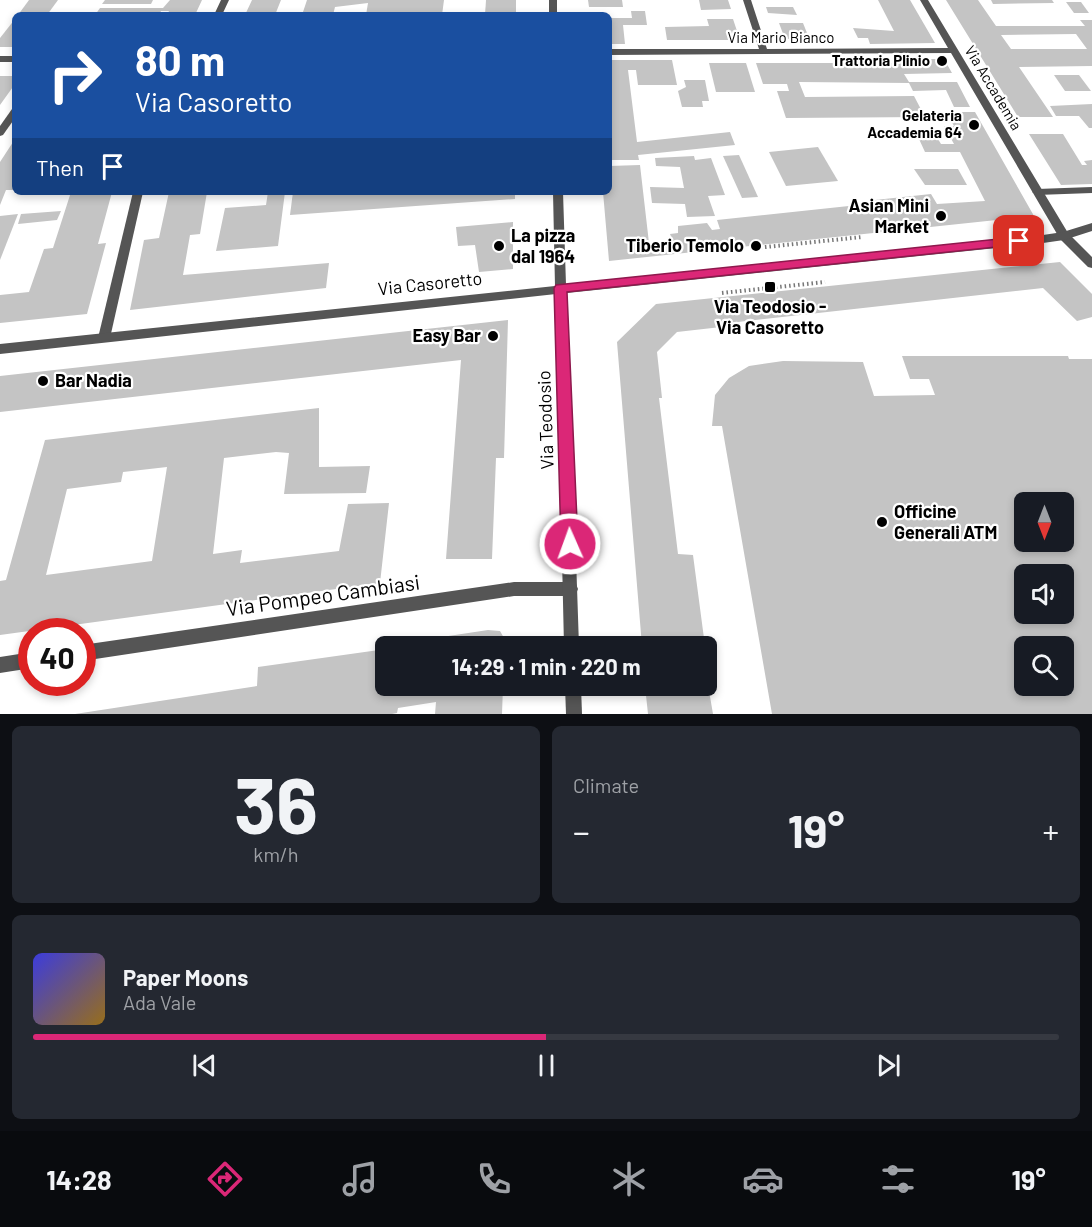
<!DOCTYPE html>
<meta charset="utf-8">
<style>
body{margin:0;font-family:Barlow,sans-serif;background:#242831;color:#f1f3f6;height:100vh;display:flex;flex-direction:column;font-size:22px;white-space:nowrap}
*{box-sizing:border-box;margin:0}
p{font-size:20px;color:#9ea1a6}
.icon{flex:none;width:33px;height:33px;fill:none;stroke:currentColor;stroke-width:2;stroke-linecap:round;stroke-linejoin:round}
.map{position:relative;height:714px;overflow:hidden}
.panel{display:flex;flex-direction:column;gap:12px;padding:12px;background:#0d0f14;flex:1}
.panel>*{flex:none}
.hud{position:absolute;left:12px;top:12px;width:600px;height:183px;border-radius:9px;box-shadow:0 3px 9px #0003;background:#1a4fa0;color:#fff;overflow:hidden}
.needle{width:39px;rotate:180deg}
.tools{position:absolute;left:1014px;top:492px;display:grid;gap:12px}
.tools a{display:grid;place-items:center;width:60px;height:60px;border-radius:9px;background:#171b24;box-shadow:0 3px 9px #0003;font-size:30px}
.speed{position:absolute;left:18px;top:618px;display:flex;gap:12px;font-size:30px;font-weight:700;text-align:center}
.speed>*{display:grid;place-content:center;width:78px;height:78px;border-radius:50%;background:#171b24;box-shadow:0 3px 9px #0003;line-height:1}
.speed .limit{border:9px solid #d22;background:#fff;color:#111}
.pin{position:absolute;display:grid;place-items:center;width:51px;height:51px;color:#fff;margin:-26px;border-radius:12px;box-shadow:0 3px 9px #0006}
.me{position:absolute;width:66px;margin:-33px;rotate:358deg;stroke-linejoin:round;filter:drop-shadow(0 0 4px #0008)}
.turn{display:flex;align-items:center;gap:21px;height:126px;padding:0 24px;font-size:27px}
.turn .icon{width:78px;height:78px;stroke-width:2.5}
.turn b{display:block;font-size:42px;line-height:51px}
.then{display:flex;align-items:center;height:57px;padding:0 24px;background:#0003;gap:12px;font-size:22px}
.big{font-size:45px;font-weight:700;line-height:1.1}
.panel .widget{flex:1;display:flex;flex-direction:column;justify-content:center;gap:9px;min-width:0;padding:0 21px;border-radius:9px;background:#242831}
.panel .dial{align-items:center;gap:0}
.dial b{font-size:78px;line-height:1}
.song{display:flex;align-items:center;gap:18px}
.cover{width:72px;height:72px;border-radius:9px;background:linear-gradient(135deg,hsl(240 70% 55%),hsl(40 70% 35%))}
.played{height:6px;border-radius:3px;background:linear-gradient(90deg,#db2777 50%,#363941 50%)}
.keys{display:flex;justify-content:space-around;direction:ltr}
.heat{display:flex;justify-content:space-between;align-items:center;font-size:33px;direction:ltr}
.panel .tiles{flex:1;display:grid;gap:12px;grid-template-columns:1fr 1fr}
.widget:last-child{grid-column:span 2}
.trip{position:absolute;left:375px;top:636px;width:342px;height:60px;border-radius:9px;background:#171b24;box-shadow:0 3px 9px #0003;font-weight:700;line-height:60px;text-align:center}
.menu{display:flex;height:96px;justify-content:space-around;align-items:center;background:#090b0e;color:#9ea1a6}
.menu .icon{width:42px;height:42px}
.menu .on{color:#db2777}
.menu b{font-size:27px;color:#f1f3f6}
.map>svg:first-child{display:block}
</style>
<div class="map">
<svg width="1092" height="714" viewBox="0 0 1092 714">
<rect width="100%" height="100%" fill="#fff"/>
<g fill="#c4c4c4" fill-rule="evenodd">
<polygon points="29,0 58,0 47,15 18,15"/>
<polygon points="105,0 153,0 151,4 102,4"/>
<polygon points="170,0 202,0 195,15 167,15 169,11 161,11 159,15 95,15 100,8 163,8"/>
<polygon points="252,0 281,0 275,15 245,15"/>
<polygon points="307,0 444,0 442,15 366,15 368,3 335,7 333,15 302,15"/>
<polygon points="486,0 516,0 516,15 485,15"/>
<polygon points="588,0 622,0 623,7 589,7"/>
<polygon points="699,0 728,0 731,9 701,10"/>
<polygon points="878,0 910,0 935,43 870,44 868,38 858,38 853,28 894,31"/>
<path d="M946,0H978L996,26H1085L1080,20H1092V66L1019,67L1053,117H1018ZM1076,34L1087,49H1011L1001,35Z"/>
<polygon points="991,0 1052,0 1054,3 993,4"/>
<polygon points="1066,2 1081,2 1089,13 1074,13"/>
<polygon points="766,7 793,7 797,15 768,13"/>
<polygon points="631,11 645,11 647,25 623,25 625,44 609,44 609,18 632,18"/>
<polygon points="15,19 15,47 0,47 0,38"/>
<polygon points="707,19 733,19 740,40 667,40 665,27 709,26"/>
<polygon points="779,23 803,23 809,38 785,39"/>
<polygon points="896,59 944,59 952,73 904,74 909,82 957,82 970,107 954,107 946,90 913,91 909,83 799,82 805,97 914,96 925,117 786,118 777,91 789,91 787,84 763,84 756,63 897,63"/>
<polygon points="609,60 672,60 677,85 638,85 636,70 628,70 637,142 730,132 735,145 638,155 639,160 609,160"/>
<polygon points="709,63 746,63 755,92 716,92"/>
<polygon points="1054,75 1079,75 1091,91 1065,91"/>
<polygon points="0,76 15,76 15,84 0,105"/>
<polygon points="684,80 705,80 709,101 702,101 703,107 682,107 678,91 686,87"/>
<polygon points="1092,104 1092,128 1089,128 1079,116 1056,116 1050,106"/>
<polygon points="946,112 975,112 1034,216 609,261 603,192 609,192 609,166 640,165 649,243 673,241 670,234 678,233 678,226 707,223 712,230 720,229 717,220 877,203 875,200 931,194 937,204 985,201 960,152 925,152 919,139 938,139 941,144 954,144 944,126 954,126"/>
<polygon points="1029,134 1063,134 1082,165 1087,165 1084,161 1092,160 1092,184 1061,185"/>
<polygon points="15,139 15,190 6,190 0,205 0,162"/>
<polygon points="818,147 838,181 786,186 769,152"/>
<polygon points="739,155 758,197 742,198 723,156"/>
<polygon points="694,156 695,160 711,158 725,195 708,196 715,216 687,217 685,204 652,203 650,187 684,188 680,167 656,166 655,158"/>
<polygon points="914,169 958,169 967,185 925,185"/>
<polygon points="71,192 112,192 98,244 106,243 87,314 0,323 0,295 29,292 44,249 53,248"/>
<polygon points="169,192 207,192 200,234 190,235 183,275 329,263 326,288 130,310 144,240 159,238"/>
<polygon points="268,192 285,192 278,246 216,251 225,208 266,205"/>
<polygon points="293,192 515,192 515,199 290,215"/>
<polygon points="61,211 57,220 18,224 21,214"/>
<polygon points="18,214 0,260 0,216"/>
<polygon points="513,222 513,269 479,272 475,245 458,246 456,227"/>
<polygon points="1060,262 1092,294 1092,317 1077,321 1043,288 729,323 730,326 677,332 657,352 662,398 659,398 678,554 693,555 705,646 642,646 617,342 656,304"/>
<polygon points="508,320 504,458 496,458 492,559 446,559 461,360 0,412 0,376"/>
<path d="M902,356H1068L1069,359H1092V714H772L722,426H712L715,395L729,378L749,366L783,361L863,362L874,396L935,395L929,379H910ZM1024,502H1064V542H1024ZM1024,574H1064V614H1024ZM1024,646H1064V686H1024Z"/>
<path d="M319,408V467L370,466L366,493L284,494L289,453L276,452L224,458L213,554L242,550L240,563L339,551L348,504L389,503L380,583L0,635V581L6,580L45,440ZM167,467L152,561L46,575L67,489L121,482L123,472Z"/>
<polygon points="488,630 500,631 504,638 504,646 406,646 422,642 422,640"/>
<polygon points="386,649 386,686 503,686 502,714 435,714 436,702 398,708 397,713 392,714 75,714 257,686 258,667"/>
<polygon points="706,673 713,714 648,714 645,686 706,686"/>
</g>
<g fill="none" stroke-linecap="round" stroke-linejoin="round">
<g stroke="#777" stroke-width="4" stroke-dasharray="1.5 3" stroke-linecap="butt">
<polyline points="756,248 862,237"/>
<polyline points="722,293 825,282"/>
</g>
<g fill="#555" fill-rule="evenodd">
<polygon points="15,108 15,118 3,135 0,136 0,126 12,109"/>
<polygon points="133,192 143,192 110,338 104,342 98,338"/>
</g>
<polygon fill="#555" fill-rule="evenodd" points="1092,187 1092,193 1037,195 1032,192 1037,189"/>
<g fill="#555" fill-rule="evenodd">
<polygon points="221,0 229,0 222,15 214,15"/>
<polygon points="743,0 751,0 767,49 948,48 920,0 928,0 1068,233 1092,257 1092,268 1088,267 1060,239 951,53 609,55 609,49 759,49"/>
<rect x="0" y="56" width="15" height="6"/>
<polygon points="514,582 571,582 576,584 578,589 576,594 571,596 514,596 82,661 82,645"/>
<polygon points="32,652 32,668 0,673 0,657"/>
</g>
<g fill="#555" fill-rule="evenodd">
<rect x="549" y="0" width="8" height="15"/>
<polygon points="553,192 563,192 566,285 1043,235 1063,232 1092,223 1092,231 1064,240 1043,243 567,293 579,646 564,646 556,294 0,354 0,344 555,286"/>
<polygon points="565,686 581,686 582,714 566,714"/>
</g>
</g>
<polygon fill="#db2777" stroke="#8e194d" stroke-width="1.5" points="1019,237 1025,241 1024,244 567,292 578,544 575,549 570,551 564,549 561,544 554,288 556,285"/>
<g fill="#000" stroke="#fff" stroke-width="2">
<circle cx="942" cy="61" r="6"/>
<circle cx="974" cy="125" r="6"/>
<circle cx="941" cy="216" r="6"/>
<circle cx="499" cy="246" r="6"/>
<circle cx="756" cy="246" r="6"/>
<rect x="764" y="281" width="12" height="12" rx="3"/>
<circle cx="493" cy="336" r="6"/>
<circle cx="43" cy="381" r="6"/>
<circle cx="882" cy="522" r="6"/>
</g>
<g text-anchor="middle" stroke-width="4.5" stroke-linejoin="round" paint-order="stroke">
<g font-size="15" fill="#000" stroke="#fff">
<text x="781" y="43">Via Mario Bianco</text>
<text transform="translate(993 88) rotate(59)" y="5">Via Accademia</text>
</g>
<g font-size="15" font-weight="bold" fill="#000" stroke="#fff" text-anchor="end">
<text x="930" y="66">Trattoria Plinio</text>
<text x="962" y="121">Gelateria<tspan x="962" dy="17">Accademia 64</tspan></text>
</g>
<g font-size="18" font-weight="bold" fill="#000" stroke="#fff" text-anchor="end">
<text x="929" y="212">Asian Mini<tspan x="929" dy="21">Market</tspan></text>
<text x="511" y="242" text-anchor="start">La pizza<tspan x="511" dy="21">dal 1964</tspan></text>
<text x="744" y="252">Tiberio Temolo</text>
<text x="770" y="313" text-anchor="middle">Via Teodosio -<tspan x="770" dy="21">Via Casoretto</tspan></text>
<text x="481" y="342">Easy Bar</text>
<text x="55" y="387" text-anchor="start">Bar Nadia</text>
<text x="894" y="518" text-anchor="start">Officine<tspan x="894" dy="21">Generali ATM</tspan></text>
</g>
<g font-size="18" fill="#000" stroke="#fff">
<text transform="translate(430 284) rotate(-6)" y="6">Via Casoretto</text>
<text transform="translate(546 420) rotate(-92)" y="6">Via Teodosio</text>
</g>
<g font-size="21" fill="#000" stroke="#fff">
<text transform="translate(323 596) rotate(-8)" y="7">Via Pompeo Cambiasi</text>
</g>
</g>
</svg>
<div class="tools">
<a><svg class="needle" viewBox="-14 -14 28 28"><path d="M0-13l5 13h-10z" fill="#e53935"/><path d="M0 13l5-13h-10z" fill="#9ea1a6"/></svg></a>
<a><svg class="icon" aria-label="sound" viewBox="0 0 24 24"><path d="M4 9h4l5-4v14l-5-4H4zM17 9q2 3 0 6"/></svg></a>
<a><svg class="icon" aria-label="search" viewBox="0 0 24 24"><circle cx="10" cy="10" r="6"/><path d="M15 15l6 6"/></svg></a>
</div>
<div class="speed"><div class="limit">40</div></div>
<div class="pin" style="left:1019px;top:241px;background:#d93025"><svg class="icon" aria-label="arrive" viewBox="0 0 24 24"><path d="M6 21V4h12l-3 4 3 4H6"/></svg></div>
<svg class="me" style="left:570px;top:544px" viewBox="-20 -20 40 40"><circle r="17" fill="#db2777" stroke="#fff" stroke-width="3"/><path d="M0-11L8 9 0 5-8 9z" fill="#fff"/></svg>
<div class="trip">14:29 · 1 min · 220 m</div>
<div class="hud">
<div class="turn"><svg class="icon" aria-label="right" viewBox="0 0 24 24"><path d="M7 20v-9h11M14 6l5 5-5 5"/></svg><div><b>80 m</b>Via Casoretto</div></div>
<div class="then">Then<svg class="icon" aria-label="arrive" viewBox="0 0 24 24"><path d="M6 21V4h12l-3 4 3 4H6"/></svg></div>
</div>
</div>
<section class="panel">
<div class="tiles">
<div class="widget dial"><b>36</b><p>km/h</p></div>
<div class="widget"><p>Climate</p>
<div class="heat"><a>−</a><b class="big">19°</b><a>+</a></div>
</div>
<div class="widget">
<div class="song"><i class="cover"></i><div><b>Paper Moons</b><p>Ada Vale</p></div></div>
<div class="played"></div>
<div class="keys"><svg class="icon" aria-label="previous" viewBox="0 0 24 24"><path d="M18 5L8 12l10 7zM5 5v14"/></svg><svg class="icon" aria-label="pause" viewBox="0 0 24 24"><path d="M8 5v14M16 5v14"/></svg><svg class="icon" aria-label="next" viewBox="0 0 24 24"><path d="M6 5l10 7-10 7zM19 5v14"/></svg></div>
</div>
</div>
</section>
<nav class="menu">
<b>14:28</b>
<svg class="icon on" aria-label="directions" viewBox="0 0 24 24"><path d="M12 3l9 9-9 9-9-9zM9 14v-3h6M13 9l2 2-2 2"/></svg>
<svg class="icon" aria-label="music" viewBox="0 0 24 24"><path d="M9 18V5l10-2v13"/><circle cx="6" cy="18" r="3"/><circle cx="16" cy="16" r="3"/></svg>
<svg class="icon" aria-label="phone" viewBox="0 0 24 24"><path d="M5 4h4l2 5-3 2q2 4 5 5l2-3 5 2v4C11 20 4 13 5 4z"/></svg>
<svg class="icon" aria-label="climate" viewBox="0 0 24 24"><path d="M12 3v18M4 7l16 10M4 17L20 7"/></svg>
<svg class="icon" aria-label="car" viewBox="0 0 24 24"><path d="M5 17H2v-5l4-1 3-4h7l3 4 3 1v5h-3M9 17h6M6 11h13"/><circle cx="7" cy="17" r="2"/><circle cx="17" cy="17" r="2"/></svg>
<svg class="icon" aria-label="filters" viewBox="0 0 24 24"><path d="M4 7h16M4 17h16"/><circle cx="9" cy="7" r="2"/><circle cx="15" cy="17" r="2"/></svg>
<b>19°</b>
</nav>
